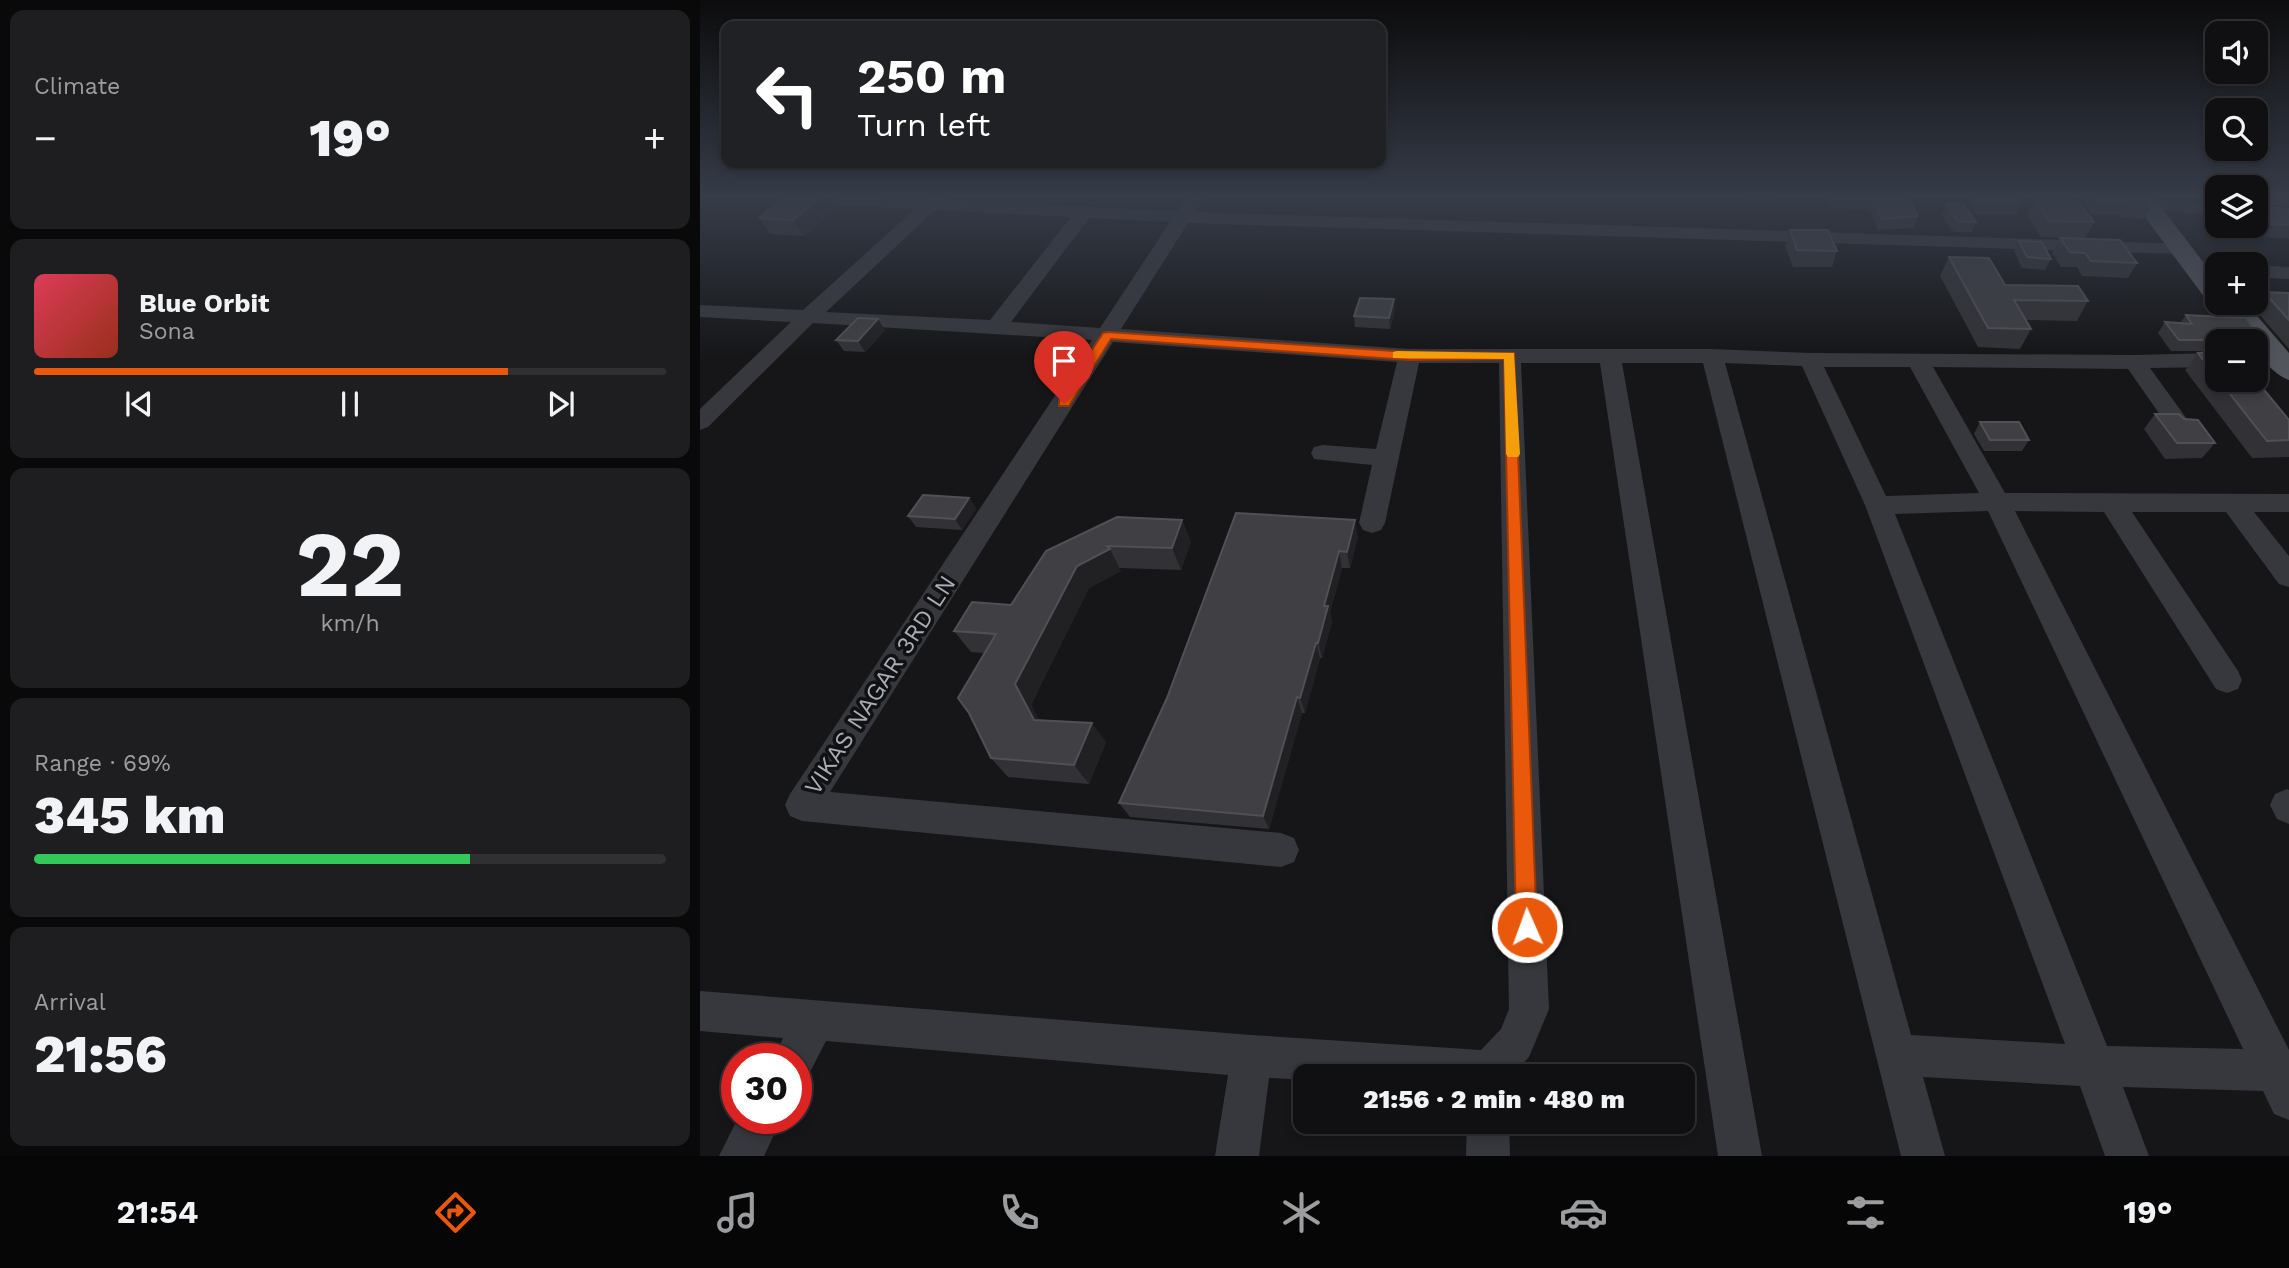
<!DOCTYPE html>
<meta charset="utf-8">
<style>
body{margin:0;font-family:"Work Sans",sans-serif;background:#1e1e20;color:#f1f3f6;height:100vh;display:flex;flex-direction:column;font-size:26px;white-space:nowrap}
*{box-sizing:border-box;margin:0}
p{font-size:23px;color:#9c9d9f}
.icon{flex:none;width:38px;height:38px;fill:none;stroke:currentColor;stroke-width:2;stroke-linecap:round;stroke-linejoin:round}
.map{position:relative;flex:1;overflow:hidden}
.drawer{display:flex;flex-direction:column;gap:10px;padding:10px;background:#09090a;width:700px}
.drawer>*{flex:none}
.hud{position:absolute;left:21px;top:21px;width:665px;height:147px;border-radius:14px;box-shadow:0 4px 10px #0003,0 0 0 2px #303032;background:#202124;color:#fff;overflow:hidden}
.fabs{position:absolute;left:1505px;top:21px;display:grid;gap:14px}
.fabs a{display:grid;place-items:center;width:63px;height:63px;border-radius:14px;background:#101012;box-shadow:0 4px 10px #0003,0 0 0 2px #303032;font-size:35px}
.speed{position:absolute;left:21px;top:1043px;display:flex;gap:14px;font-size:35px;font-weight:700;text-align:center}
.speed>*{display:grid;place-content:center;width:91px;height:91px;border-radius:50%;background:#101012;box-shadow:0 4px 10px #0003,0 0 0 2px #303032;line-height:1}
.speed .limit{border:10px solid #d22;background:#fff;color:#111}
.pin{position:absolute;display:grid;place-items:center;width:60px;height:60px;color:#fff;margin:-72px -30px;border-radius:50% 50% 50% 0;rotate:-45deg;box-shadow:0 0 7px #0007}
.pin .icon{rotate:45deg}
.me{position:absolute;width:77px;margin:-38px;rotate:358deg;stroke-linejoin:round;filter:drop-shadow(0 0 5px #0008)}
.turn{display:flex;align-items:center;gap:24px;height:147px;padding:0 21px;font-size:32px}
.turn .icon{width:91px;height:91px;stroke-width:2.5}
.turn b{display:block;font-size:49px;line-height:60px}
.big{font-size:52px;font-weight:800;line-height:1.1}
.drawer .tile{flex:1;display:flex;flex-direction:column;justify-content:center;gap:10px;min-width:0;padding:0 24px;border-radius:14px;background:#1e1e20}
.drawer .dial{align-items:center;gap:0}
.dial b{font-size:91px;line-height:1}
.song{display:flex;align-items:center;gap:21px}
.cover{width:84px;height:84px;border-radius:10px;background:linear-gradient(135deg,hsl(350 70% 55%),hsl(10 70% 35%))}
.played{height:7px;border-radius:4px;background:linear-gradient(90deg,#ea580c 75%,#303032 75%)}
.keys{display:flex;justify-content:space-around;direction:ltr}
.heat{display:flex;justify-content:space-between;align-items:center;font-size:38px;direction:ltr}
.charge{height:10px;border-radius:5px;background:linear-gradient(90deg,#34c759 69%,#303032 0)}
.trip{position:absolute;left:593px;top:1064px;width:402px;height:70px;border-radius:14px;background:#101012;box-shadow:0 4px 10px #0003,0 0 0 2px #303032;font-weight:800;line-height:70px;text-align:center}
.dock{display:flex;height:112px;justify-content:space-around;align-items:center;background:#060607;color:#9c9d9f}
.dock .icon{width:49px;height:49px}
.dock .on{color:#ea580c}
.dock b{font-size:32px;color:#f1f3f6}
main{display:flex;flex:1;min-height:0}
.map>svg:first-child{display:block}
</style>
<main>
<section class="drawer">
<div class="tile"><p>Climate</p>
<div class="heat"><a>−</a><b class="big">19°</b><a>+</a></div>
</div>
<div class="tile">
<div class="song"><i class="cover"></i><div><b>Blue Orbit</b><p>Sona</p></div></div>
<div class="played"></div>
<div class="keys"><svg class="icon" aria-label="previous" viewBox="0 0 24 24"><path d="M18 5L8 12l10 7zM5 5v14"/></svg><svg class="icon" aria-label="pause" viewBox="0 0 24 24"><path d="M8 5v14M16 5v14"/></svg><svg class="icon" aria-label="next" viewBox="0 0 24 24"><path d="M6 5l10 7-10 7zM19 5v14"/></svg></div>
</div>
<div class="tile dial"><b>22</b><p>km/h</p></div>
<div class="tile"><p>Range · 69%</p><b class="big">345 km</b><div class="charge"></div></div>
<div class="tile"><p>Arrival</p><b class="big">21:56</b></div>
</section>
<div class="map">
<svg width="1589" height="1156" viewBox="0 0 1589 1156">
<rect width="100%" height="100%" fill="#161618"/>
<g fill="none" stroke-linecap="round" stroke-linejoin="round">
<g fill="#37383d" fill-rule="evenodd">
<path d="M88,195L226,199L230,195H247L246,200L477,211L488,195H506L495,212L1487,244L1490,248L1480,254L488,223L421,329L709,349H1012L1110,353L1434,355L1517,353V367L1450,368L1492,426L1488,432L1480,434L1472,432L1428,369L1233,367L1305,493L1589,494V512H1554L1589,556V587L1579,584L1526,512H1432L1538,671L1542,680L1538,689L1527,693L1516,689L1404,512L1315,511L1589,1050V1120L1574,1114L1563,1091L1423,1087L1449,1156H1405L1380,1086L1223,1077L1245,1156H1201L1003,363H922L1062,1156H1018L900,363H821L849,1009L829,1057L812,1076H606V1080L569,1078L559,1156H515L528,1075L126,1041L109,1074L96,1079V1059H74L83,1038L0,1031V991L551,1035L781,1050L801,1029L809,1009L799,363H719L685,523L681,530L672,533L663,530L659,523L672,465L614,459L611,453L614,447L623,445L676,449L697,362L413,342L130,792L581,833L594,838L599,850L594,862L581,867L102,821L90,816L85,805L90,794L392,340L113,323L8,427L0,430V409L91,322L0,317V305L103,310L215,209L95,203L89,202L86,198ZM235,210L371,217L290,320L126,312ZM389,218L470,222L400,328L311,322ZM1025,363L1102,366L1165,505L1365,1044L1211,1035ZM1124,367H1210L1279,493L1186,496ZM1288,511L1543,1049L1407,1046L1195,514Z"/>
<polygon points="1461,201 1517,205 1517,215 1455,210 1452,206 1455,202"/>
<polygon points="1507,263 1522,264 1517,264 1517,275 1500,273 1497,269"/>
<polygon points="1556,265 1589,267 1589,279 1556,277"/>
<polygon points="1556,352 1573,354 1576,359 1573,364 1556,366"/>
<polygon points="1587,789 1589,790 1589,824 1577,819 1570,805 1575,794"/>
<polygon points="38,1118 82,1118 64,1156 19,1156"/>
<polygon points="767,1122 809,1122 810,1156 766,1156"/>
</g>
<path fill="#53555c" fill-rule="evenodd" d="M1433,195H1455L1458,203L1517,280V303H1546L1589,353V380C1576,376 1556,356 1556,341H1550L1521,304L1508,302L1439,209Z"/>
</g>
<g fill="#323236">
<polygon points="1045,195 1075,195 1073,205 1048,204"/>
<polygon points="1125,195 1207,195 1218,216 1214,228 1178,230 1170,210 1131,209"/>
<polygon points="1264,195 1316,195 1322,203 1317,215 1277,214"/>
<polygon points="1377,195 1444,195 1450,207 1443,219 1421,218 1418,214 1392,214"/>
<polygon points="1556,195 1589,195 1589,206 1563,205 1564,207 1589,209 1589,239 1560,236 1550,226 1556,226"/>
<polygon points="1335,200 1394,222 1385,238 1341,237 1327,216"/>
<polygon points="1246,204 1276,222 1272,232 1254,232 1241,215"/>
<polygon points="138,208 104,236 70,234 59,218"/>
<polygon points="1090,230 1137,251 1132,267 1093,267 1085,246"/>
<polygon points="1360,238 1437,263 1428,278 1382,276 1377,267 1361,267 1352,253"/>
<polygon points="1319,241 1351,259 1345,270 1322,268 1314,251"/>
<polygon points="1249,257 1305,285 1388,301 1377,321 1326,320 1331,329 1320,349 1278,347 1240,276"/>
<polygon points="1564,292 1589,293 1589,349 1553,307"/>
<polygon points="695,310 690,329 655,327 654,316"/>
<polygon points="1486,315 1557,332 1564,338 1556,348 1556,341 1517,341 1517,347 1508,347 1505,351 1471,351 1458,333 1465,322 1480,323"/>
<polygon points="185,330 165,352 144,351 136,340"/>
<polygon points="1517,352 1517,380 1556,380 1589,420 1589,457 1552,458 1485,370 1498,353"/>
<polygon points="1455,414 1484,419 1515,443 1502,458 1465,459 1444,429"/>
<polygon points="1280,422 1329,440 1322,451 1284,451 1274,434"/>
<polygon points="269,498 276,509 262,530 216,527 208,516"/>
<polygon points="536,513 658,537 650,568 642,568 630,612 632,622 622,658 620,658 605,713 602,713 569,829 430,817 419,803 467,698"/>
<polygon points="482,520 491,542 481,570 419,568 421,571 389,588 331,705 339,720 406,742 389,784 308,777 291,758 284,653 271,652 254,631 311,605 346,551"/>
</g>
<g fill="#212124">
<polygon points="124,195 130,195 138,208 104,236 93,220"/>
<polygon points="694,299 695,310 690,329 689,318"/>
<polygon points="178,319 185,330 165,352 158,341"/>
<polygon points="269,498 276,509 262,530 255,519"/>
<polygon points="482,520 491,542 481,570 472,548"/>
<polygon points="655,520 658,537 650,568 647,552"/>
<polygon points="410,549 421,571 389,588 331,705 350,739 334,720 315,684 377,566"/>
<polygon points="639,551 642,568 630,612 632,622 622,658 618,643 624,606"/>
<polygon points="616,643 620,658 605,713 600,698"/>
<polygon points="597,697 602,713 569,829 563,816"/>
<polygon points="392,723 406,742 389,784 374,765"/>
</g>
<g fill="#3f3f44" stroke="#4f5156" stroke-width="2">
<polygon points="86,195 124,195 93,220 59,218"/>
<polygon points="1133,195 1207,195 1218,216 1182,219 1174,199 1134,198"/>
<polygon points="1277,195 1316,195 1322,203 1282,203"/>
<polygon points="1393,195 1444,195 1450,207 1428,206 1425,202 1399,202"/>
<polygon points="1556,195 1562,195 1562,205 1564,207 1589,209 1589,225 1569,224 1556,210"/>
<polygon points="1335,200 1378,201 1394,222 1349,221"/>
<polygon points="1246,204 1263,204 1276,222 1258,222"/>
<polygon points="1090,230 1128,230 1137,251 1097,250"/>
<polygon points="1360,238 1420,240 1437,263 1391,261 1385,253 1370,252"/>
<polygon points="1319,241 1342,242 1351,259 1327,257"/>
<polygon points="1249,257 1289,258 1305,285 1378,286 1388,301 1314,300 1331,329 1288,328"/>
<polygon points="1564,292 1589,293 1589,320"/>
<polygon points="660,298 694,299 689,318 654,316"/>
<polygon points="1486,315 1546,318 1557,332 1563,333 1564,338 1510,335 1513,340 1479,340 1465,322 1492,324"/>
<polygon points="158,318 178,319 158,341 136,340"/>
<polygon points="1517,352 1517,378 1498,353"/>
<polygon points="1519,380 1556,380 1589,420 1589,440 1567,441"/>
<polygon points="1455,414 1479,414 1484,419 1498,420 1515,443 1477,443"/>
<polygon points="1280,422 1319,422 1329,440 1290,440"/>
<polygon points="223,495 269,498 255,519 208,516"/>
<polygon points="536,513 655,520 647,552 639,551 624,606 628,606 618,643 616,643 600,698 597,697 563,816 419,803 467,698"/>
<polygon points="417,517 482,520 472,548 407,546 410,549 377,566 315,684 334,720 392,723 374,765 291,758 269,713 258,698 296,634 254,631 272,602 311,605 346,551"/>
</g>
<linearGradient id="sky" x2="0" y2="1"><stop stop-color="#0c0c0d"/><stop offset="0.55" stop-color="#363c48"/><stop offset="1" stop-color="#363c48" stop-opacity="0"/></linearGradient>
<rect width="1589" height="357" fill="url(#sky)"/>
<polygon fill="#ea580c" stroke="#983908" stroke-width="2" points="408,332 709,352 814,353 837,927 834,935 827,938 819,935 816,927 804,359 709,360 411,339 369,406 359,406 359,400 403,333"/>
<polygon fill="#f59e0b" points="697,351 814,353 820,454 818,457 808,457 806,454 804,359 693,358 693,352"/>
<g text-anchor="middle" stroke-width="7" stroke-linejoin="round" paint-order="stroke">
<g font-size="24" fill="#a8adb8" stroke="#111113">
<text transform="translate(180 685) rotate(-57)" y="8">VIKAS NAGAR 3RD LN</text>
</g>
</g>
</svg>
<div class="fabs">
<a><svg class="icon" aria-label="sound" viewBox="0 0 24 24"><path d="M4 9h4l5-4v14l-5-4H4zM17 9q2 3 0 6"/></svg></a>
<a><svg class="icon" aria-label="search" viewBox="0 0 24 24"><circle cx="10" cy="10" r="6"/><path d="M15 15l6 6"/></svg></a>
<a><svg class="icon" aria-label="layers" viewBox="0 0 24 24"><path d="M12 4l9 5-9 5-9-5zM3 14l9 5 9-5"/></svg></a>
<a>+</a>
<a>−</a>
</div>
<div class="speed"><div class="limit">30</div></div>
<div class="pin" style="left:364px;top:403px;background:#d93025"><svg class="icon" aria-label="arrive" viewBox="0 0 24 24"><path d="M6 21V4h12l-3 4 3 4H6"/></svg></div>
<svg class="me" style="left:827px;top:927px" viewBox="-20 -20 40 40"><circle r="17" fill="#ea580c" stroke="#fff" stroke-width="3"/><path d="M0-11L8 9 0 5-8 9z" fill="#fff"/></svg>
<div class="trip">21:56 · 2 min · 480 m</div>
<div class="hud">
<div class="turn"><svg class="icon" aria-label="left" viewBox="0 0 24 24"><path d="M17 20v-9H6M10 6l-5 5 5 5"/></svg><div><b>250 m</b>Turn left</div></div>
</div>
</div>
</main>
<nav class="dock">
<b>21:54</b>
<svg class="icon on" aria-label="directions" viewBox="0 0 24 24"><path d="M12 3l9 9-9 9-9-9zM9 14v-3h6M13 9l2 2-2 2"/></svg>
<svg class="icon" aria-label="music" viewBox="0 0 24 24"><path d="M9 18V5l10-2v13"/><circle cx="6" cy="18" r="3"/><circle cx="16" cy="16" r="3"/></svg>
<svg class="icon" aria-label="phone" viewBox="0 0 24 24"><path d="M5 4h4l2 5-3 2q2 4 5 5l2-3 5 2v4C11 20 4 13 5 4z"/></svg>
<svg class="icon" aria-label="climate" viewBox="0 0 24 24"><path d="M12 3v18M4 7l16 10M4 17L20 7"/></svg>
<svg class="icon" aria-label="car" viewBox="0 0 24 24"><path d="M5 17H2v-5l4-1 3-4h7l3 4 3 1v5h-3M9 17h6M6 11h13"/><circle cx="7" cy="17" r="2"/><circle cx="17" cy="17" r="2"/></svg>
<svg class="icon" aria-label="filters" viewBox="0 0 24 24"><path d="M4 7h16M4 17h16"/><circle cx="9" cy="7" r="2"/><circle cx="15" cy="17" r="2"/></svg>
<b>19°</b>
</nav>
